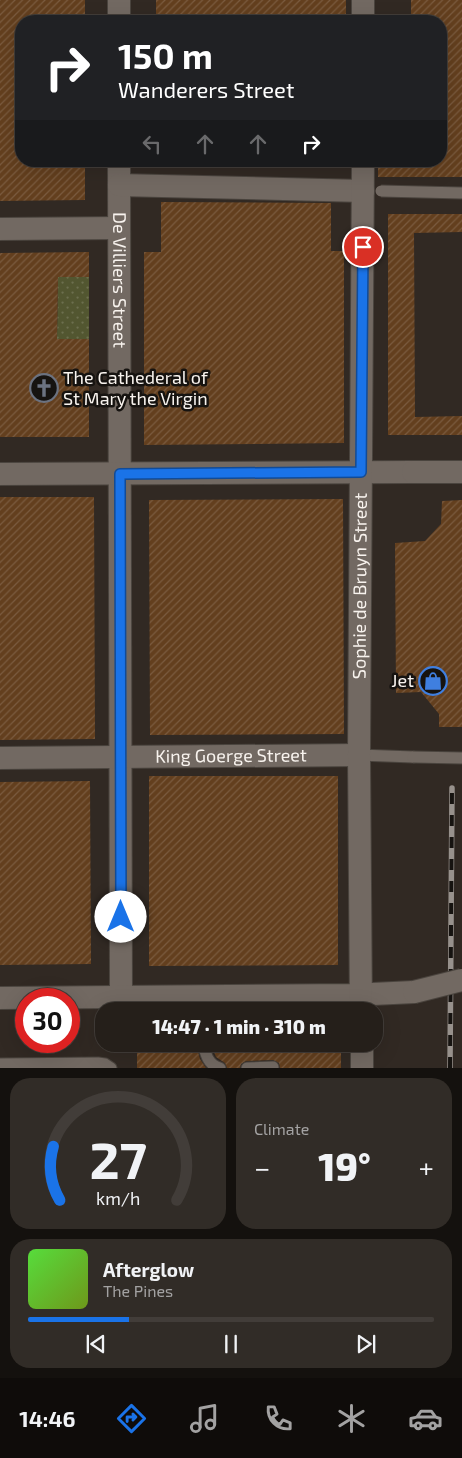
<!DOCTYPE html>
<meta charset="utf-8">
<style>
body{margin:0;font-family:"Exo 2",sans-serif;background:#312c27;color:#f1f3f6;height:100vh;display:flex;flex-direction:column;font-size:19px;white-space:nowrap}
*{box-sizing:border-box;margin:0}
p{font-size:16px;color:#a3a2a2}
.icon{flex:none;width:28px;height:28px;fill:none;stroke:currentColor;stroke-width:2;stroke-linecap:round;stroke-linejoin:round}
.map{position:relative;height:1068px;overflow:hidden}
.details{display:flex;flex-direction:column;gap:10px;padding:10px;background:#14110e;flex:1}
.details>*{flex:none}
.banner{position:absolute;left:15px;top:15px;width:432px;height:152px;border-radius:20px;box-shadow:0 5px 20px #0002,0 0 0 1px #423d39;background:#202124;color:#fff;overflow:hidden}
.speed{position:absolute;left:15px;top:988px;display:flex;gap:10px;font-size:25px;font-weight:700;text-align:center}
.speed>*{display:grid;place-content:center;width:65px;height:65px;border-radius:50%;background:#251f1a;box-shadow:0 5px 20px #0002,0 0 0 1px #423d39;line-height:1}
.speed .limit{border:8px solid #d22;background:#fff;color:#111}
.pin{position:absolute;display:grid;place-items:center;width:42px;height:42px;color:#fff;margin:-21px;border:2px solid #fff;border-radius:50%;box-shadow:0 1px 5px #0007}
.me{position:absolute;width:55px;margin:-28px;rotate:0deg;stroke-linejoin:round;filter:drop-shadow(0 0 4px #0008)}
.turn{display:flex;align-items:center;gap:18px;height:105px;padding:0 20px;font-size:22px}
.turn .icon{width:65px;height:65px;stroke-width:2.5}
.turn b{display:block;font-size:35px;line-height:42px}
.lanes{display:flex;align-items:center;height:48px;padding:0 20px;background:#0003;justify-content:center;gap:25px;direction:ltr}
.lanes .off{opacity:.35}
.big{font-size:38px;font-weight:800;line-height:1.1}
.details .widget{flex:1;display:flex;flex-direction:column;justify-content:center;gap:8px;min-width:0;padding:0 18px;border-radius:20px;background:#312c27}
.details .dial{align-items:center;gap:0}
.dial svg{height:130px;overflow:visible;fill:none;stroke:#423d39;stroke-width:7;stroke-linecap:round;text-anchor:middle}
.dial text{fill:#f1f3f6;stroke:none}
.song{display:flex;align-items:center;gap:15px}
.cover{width:60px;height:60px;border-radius:8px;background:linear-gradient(135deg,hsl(110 70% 55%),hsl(80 70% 35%))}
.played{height:5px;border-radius:2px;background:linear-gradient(90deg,#1a73e8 25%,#423d39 25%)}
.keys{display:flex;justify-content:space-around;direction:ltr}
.heat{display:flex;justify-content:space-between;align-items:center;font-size:28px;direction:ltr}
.details .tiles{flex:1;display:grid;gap:10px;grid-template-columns:1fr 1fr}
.widget:last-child{grid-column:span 2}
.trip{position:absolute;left:95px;top:1002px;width:288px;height:50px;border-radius:20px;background:#251f1a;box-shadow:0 5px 20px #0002,0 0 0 1px #423d39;font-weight:800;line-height:50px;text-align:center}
.dock{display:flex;height:80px;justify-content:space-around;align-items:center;background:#0f0c0a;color:#a3a2a2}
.dock .icon{width:35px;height:35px}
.dock .current{color:#1a73e8}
.dock b{font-size:22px;color:#f1f3f6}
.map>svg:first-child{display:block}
</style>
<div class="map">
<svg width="462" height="1068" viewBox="0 0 462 1068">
<defs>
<pattern id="park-dots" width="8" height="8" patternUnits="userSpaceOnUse" patternTransform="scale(1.25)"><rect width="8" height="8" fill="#525630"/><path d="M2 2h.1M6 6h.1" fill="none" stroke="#6c6f4e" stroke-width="1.8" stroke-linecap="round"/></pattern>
<pattern id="building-hatch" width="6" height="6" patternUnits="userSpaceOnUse" patternTransform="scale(1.25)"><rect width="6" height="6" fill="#633f1e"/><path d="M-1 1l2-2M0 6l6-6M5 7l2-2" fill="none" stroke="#7a5b3f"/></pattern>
</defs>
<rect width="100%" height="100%" fill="#312923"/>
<polygon fill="url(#park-dots)" points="58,277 89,277 89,339 57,339"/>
<g fill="url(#building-hatch)">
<polygon points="0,0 85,0 85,21 21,21 21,161 85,161 85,200 0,201"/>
<rect x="156" y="0" width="190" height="21"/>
<polygon points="411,0 462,0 462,177 378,177 378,161 441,161 441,21 411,21"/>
<polygon points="161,202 331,203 331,251 344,251 344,443 144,445 144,252 161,252"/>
<polygon points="388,214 462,214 462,232 414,233 415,417 462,416 462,435 388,435"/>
<polygon points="89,252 89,277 58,277 57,339 89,339 89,437 0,437 0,253"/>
<polygon points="0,497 94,497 95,739 0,740"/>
<polygon points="343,499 344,734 150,735 149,500"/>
<polygon points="462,500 462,727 439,727 439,714 421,692 396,693 395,543 425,541 441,524 442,501"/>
<polygon points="149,776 338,776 338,965 149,966"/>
<polygon points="90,781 91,964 0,965 0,782"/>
<polygon points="137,1044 196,1044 200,1059 206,1068 137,1068"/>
<polygon points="211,1044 341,1044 341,1068 280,1068 279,1063 273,1060 246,1061 241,1064 240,1068 227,1068 225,1063 216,1057"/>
</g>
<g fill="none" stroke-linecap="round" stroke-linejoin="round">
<defs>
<g id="lane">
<polyline points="359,755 413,757"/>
<path d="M203,1044C206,1055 208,1065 220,1068"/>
<polyline points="0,1064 98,1063 105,1064 111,1068"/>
<polyline points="247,1068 273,1067"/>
</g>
<g id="street">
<polyline points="119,0 119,21"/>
<polyline points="363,0 363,21"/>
<path id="s1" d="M119,161L121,997"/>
<polyline points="119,185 363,191"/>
<polyline points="0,229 119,228"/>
<polyline points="0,474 413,472"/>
<path id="s2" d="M0,758L359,755"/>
<polyline points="0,998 352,995 414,992"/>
<path id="s3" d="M361,1011L359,755L363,161"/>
<polyline points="362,1044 362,1068"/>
</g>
</defs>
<use href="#lane" stroke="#4a443e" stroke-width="13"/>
<use href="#street" stroke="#4a443e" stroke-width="24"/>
<use href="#lane" stroke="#726962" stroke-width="11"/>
<use href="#street" stroke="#726962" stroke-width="22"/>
<defs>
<polyline id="rail" points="450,1068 452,788"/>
</defs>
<use href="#rail" stroke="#97918c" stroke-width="5.5"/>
<use href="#rail" stroke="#161310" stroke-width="4" stroke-dasharray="11" stroke-linecap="butt"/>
<defs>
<g id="lane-bridge">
<polyline points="381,191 462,193"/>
<polyline points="413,757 462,758"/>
</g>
<g id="street-bridge">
<polyline points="413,472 462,472"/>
<polyline points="414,992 462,980"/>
</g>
</defs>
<use href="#lane-bridge" stroke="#4a443e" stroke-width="13" stroke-linecap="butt"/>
<use href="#street-bridge" stroke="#4a443e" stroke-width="24" stroke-linecap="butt"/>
<use href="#lane-bridge" stroke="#726962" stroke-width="11"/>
<use href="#street-bridge" stroke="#726962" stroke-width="22"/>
</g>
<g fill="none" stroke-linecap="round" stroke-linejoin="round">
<defs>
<polyline id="route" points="121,917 120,474 361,472 363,247"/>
</defs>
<use href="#route" stroke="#114b97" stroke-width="12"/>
<use href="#route" stroke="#1a73e8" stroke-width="9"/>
</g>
<defs>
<symbol id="church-ring" viewBox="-11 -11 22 22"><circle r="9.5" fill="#161310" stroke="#6b7280" stroke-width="1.5"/><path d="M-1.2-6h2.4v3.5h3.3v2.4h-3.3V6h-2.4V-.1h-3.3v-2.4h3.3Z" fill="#6b7280"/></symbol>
<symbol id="shop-ring" viewBox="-11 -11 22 22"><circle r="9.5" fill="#161310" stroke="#3f7fe0" stroke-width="1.5"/><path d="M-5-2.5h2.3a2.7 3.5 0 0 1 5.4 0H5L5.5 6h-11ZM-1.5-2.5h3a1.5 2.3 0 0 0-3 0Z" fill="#3f7fe0"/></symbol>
</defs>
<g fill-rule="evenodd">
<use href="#church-ring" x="28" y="372" width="32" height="32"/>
<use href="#shop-ring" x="417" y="665" width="32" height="32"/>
</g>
<g text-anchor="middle" stroke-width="5" stroke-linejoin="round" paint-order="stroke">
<g font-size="18" fill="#f8f3ee" stroke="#161310">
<text dy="6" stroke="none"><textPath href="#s1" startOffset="119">De Villiers Street</textPath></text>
<text dy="6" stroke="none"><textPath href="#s3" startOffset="425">Sophie de Bruyn Street</textPath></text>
<text dy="6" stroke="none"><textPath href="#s2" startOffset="231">King Goerge Street</textPath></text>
</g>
<g font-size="18" fill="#f8f3ee" stroke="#161310" text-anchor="start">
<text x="63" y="384">The Cathederal of<tspan x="63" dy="21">St Mary the Virgin</tspan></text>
<text x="414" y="687" text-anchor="end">Jet</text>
</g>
</g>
</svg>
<div class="speed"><div class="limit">30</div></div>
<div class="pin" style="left:363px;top:247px;background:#d93025"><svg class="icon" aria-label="arrive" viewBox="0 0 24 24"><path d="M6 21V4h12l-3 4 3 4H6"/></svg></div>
<svg class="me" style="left:121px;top:917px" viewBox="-20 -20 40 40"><circle r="19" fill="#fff"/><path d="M0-13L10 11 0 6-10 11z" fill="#1a73e8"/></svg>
<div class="trip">14:47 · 1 min · 310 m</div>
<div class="banner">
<div class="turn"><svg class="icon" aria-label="right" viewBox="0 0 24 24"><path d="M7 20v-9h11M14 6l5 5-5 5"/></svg><div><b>150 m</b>Wanderers Street</div></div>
<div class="lanes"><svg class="icon off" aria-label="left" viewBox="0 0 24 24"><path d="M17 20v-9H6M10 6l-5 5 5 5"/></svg><svg class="icon off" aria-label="ahead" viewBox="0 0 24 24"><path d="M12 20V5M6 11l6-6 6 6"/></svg><svg class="icon off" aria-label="ahead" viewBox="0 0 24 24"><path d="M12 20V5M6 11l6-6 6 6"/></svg><svg class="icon" aria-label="right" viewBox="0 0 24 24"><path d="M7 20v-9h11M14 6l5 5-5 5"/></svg></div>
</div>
</div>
<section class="details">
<div class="tiles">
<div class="widget dial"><svg viewBox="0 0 100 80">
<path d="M14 69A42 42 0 1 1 86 69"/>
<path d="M14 69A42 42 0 0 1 10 36" stroke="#1a73e8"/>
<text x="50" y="56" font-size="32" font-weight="700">27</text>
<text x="50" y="72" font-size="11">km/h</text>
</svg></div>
<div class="widget"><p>Climate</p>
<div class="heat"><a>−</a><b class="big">19°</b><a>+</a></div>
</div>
<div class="widget">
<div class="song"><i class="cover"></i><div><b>Afterglow</b><p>The Pines</p></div></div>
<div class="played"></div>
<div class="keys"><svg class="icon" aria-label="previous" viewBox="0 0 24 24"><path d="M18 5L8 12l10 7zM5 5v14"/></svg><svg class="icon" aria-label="pause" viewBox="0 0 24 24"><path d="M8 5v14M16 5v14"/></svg><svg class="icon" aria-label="next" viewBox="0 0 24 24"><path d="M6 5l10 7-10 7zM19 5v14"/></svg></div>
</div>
</div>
</section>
<nav class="dock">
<b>14:46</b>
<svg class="icon current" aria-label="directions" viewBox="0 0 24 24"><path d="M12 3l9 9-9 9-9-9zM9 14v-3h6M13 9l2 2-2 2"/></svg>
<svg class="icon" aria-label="music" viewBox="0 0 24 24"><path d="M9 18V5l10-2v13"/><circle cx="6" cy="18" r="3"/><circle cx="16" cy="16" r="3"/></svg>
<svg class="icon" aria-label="phone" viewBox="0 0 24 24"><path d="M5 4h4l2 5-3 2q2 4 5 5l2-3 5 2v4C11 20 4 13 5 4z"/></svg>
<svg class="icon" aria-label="climate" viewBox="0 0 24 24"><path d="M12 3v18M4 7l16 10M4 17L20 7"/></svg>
<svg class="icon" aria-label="car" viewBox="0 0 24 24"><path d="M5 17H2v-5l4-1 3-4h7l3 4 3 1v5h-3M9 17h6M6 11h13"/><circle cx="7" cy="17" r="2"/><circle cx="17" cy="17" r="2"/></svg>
</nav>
